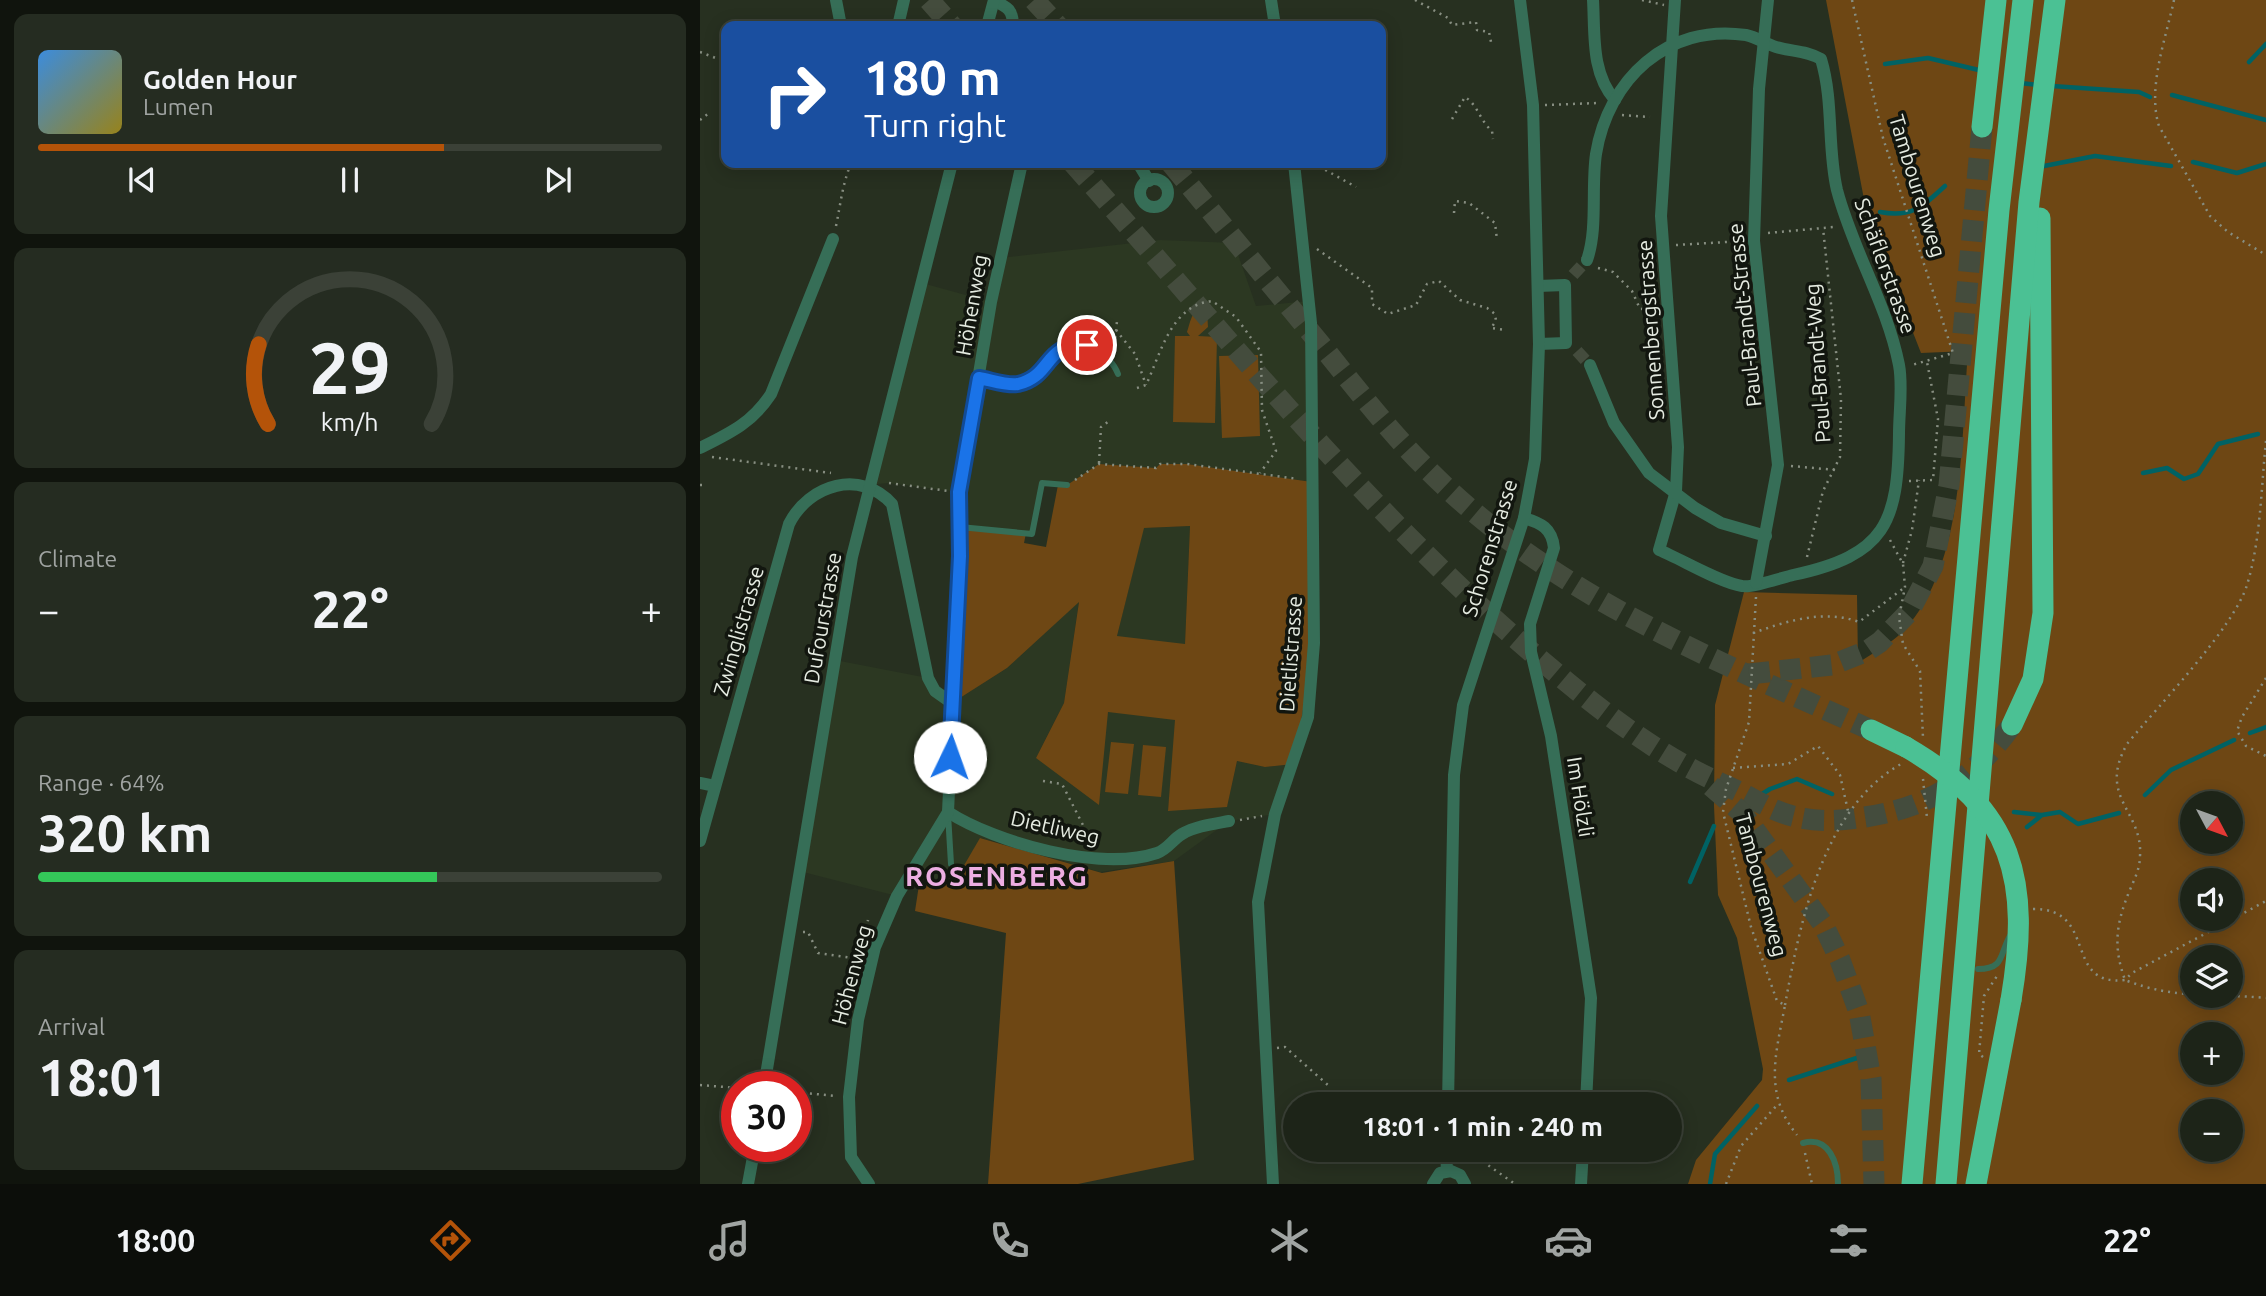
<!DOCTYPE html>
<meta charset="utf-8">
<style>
body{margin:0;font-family:Ubuntu,sans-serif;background:#252c21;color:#f1f3f6;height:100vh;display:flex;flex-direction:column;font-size:26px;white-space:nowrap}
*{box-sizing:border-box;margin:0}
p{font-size:23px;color:#a0a4a2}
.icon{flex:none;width:38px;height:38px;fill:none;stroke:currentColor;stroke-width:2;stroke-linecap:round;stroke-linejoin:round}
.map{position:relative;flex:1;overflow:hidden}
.panel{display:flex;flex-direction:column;gap:14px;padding:14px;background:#10140d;width:700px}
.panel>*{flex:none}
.top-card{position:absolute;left:21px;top:21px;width:665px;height:147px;border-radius:14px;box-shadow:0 4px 18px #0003,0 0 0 2px #3b4137;background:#1a4fa0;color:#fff;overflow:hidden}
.needle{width:46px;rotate:131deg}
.buttons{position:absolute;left:1480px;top:791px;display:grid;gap:14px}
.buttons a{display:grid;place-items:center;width:63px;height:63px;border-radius:50%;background:#1d2418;box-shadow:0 4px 18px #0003,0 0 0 2px #3b4137;font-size:35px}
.speed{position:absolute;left:21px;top:1071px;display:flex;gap:14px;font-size:35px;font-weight:700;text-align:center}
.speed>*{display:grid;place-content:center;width:91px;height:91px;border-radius:50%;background:#1d2418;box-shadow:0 4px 18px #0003,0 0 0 2px #3b4137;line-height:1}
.speed .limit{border:10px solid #d22;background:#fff;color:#111}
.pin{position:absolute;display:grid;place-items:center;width:60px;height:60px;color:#fff;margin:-30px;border:4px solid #fff;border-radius:50%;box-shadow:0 2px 7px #0007}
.me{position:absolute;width:77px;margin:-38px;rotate:3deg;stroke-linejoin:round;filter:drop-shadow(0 0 5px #0008)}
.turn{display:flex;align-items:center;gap:24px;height:147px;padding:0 28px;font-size:32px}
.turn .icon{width:91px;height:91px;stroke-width:2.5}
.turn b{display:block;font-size:49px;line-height:60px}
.big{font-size:52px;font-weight:700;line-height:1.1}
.panel .card{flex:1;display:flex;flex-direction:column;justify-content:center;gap:10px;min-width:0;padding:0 24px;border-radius:14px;background:#252c21}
.panel .dial{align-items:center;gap:0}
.dial svg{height:182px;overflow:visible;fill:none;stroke:#3b4137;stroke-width:7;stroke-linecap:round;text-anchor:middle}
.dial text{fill:#f1f3f6;stroke:none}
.song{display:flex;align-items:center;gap:21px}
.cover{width:84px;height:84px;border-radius:10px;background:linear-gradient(135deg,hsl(210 70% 55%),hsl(50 70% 35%))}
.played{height:7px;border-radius:4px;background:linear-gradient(90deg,#b45309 65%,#3b4137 65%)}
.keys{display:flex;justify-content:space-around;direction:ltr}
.heat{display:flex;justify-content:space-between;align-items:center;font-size:38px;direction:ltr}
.charge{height:10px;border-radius:5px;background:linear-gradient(90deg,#34c759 64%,#3b4137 0)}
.trip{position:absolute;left:583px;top:1092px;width:399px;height:70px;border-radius:35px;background:#1d2418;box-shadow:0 4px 18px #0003,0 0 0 2px #3b4137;font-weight:700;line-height:70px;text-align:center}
.menu{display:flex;height:112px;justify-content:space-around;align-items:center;background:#0c0e0a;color:#a0a4a2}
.menu .icon{width:49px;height:49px}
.menu .active{color:#b45309}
.menu b{font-size:32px;color:#f1f3f6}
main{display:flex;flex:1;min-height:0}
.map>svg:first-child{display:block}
</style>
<main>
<section class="panel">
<div class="card">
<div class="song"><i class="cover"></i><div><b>Golden Hour</b><p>Lumen</p></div></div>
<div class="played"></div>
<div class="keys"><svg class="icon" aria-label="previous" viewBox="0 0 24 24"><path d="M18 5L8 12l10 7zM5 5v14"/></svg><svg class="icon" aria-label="pause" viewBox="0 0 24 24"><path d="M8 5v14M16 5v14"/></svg><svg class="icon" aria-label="next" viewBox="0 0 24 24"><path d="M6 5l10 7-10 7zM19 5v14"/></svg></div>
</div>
<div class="card dial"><svg viewBox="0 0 100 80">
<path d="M14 69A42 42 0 1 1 86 69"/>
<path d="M14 69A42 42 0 0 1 10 34" stroke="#b45309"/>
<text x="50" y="56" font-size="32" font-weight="700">29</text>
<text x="50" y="72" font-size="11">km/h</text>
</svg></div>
<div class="card"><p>Climate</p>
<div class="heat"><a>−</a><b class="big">22°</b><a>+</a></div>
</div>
<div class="card"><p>Range · 64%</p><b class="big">320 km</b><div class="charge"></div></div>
<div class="card"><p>Arrival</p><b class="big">18:01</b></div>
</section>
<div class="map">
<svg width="1566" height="1184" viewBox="0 0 1566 1184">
<rect width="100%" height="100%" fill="#273020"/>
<g fill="#2c3822">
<polygon points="460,240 534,243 556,306 609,301 612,482 487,464 460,464 456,468 399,464 367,485 342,483 332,534 258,527 259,492 188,483 168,485 222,283 291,302 300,258"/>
<polygon points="490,526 485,644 468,810 527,806 537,761 565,767 594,764 575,814 529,821 474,861 400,872 281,838 256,879 219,885 197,896 99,871 135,660 228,678 253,702 307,668 379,601 364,703 336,758 405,731 417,636 443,528"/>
</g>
<g fill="#6e4714" fill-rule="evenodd">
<path d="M1126,0H1566V1184H988L996,1160L1062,1080L1063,1069L1037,938L1018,895L1014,806L1015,705L1044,592L1157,595L1158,663C1171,654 1186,646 1198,636C1266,573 1261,437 1268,351L1221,353L1167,215ZM1493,803H1531V842H1493ZM1493,880H1531V919H1493ZM1493,957H1531V996H1493ZM1493,1034H1531V1073H1493ZM1493,1111H1531V1150H1493Z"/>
<path d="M501,306L507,312L508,327L498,336L517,337L515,423L473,422L475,336H490L487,332C490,322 492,311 501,306Z"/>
<polygon points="558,355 560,436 522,438 519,356"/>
<path d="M399,464L456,468L460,464H487L612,482L614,643L594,764L565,767L537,761L527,807L468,811L475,720L408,712L399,805L336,758L364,703L379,602L307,668L252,703L258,527L326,533L324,543L346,547L358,485H367ZM490,526L485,644L417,636L444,528Z"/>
<polygon points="411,742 434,744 428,794 405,792"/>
<polygon points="443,745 466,747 461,797 438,795"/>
<polygon points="280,838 402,873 474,861 494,1160 378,1184 288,1184 306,933 215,911 219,885 256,879"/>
</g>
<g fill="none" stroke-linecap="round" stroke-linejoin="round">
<g stroke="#006264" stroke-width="4.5">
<polyline points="1549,62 1566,44"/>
<polyline points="1185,64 1228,58 1283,71"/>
<polyline points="1320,83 1340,85"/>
<polyline points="1352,86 1439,92 1450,97"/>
<polyline points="1472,95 1566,120"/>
<polyline points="1493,162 1537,173 1566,164"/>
<polyline points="1339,167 1395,156 1471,166"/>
<path d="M1180,212C1212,218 1222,207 1245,186"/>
<polyline points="1443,473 1467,468 1484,479 1498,474 1518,444 1558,434"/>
<polyline points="1550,733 1566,727"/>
<polyline points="1445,795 1471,770 1534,740"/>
<polyline points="1314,812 1341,815"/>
<polyline points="1032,813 1070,789 1097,779 1132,794"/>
<polyline points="1327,827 1342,815 1360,812 1378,824 1419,813"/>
<polyline points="990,882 1014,826"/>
<polyline points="1089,1080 1160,1057"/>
<polyline points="1010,1184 1015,1154 1057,1106"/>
</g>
<g stroke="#444c3d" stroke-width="12" stroke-dasharray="12 6" stroke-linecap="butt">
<polyline points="873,275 887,260"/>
<polyline points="877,351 890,365"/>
</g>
<g stroke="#444c3d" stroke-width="21" stroke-dasharray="21 10" stroke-linecap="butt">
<polyline points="229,0 252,26"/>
<polyline points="334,0 358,26"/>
<path d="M373,163C518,326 656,499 821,643C884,698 952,754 1029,787C1052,797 1072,812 1097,817C1116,822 1139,821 1158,818C1227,809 1271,782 1312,725"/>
<path d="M471,163C523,226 574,288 626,351C658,391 690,432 726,468C853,596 1011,658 1171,730"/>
<polyline points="1049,674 1132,665 1167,651 1180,642 1209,612 1233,566 1249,485 1282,127"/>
<polyline points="1011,786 1041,812 1054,829 1123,924 1140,960 1159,1012 1171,1079 1174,1184"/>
</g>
<g stroke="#878e81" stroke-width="2.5" stroke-dasharray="2 5" stroke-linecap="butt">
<polyline points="715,0 748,18 752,25 776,22 777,30 789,32 791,42"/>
<polyline points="942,0 964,5"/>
<polyline points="1152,0 1183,138 1253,353 1212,365"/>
<path d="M1474,0C1466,38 1447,88 1459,126L1510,216L1528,232L1566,255"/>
<polyline points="118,26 126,19"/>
<polyline points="0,52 26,62"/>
<polyline points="845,105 898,103"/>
<polyline points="922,115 950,117"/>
<path d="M752,119L765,97C778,105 780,121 792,131L793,139"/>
<polyline points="0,120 9,113"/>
<polyline points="613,163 656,187"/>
<polyline points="754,213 755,201 769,203 795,223 797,240"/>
<path d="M136,226C141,202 142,186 151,163"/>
<polyline points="1068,233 1134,227"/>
<polyline points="976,245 1043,241"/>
<polyline points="617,249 672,288 672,304 688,314 716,305 727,284 739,281 760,300 787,308 795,314 796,321 791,328 806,330"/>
<polyline points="898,268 913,272 932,291 940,309 954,308"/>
<polyline points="416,330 435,354 446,385"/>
<polyline points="414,352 417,321"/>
<path d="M437,388L446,385C461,353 471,305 512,301L536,317L561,352L562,410L576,451L560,473"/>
<path d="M1566,441C1561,488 1561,539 1547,585C1533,629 1458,706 1427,744C1397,798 1443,810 1440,856C1440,869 1434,880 1429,892C1416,924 1413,947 1425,980C1476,1000 1514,993 1566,998"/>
<polyline points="12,457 131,473"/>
<polyline points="399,463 401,427 409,421"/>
<polyline points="1091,466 1136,470"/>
<polyline points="375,480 399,464 456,468 460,464 487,464 598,479"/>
<polyline points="1209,481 1233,480 1238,419 1227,362"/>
<polyline points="189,483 248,491"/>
<polyline points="0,485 4,485"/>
<polyline points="1190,540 1203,564 1205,587 1199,617 1203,644 1220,671 1223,738"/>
<polyline points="1107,557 1123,491 1140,457 1141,399 1123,228"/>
<polyline points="1203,563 1212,530 1219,480"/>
<path d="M1056,597L1049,722L1026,789L1023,812L1051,927L1077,1001L1085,1005C1076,1054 1063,1093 1097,1135"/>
<path d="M1053,633C1087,621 1124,609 1159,622L1205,587"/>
<polyline points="1566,678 1542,717 1537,731 1546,746 1566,756"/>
<polyline points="1033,768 1088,764 1118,746 1140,775 1148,811"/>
<polyline points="1223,779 1227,818"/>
<polyline points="343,781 362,784 384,827 384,843"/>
<polyline points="540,820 562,816"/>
<path d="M1333,909C1399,908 1362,987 1425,980L1432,973L1566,901"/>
<polyline points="103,932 108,932 118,953 160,959"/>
<polyline points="165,935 168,920"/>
<path d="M1085,1005C1100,923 1122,809 1201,764"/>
<polyline points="577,1048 585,1047 629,1086"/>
<polyline points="1283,1057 1279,1054 1284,996 1297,976"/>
<polyline points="0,1085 37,1088"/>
<polyline points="96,1092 135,1096"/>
<polyline points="757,1153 772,1154 815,1184"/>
<polyline points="1105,1153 1112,1184"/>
<polyline points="1026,1184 1041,1146 1077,1105"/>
</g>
<g stroke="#366e57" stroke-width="6">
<path d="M279,378C295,381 312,388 327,381C342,374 346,360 357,350C379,332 410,353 418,374"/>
<polyline points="260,527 332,534 342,483 367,485"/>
<polyline points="248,814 251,864"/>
<path d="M1278,969C1306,969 1299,953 1311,934"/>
<path d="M1103,1143C1129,1136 1138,1163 1138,1184"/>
</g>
<g stroke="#366e57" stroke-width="12">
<polyline points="136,0 141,26"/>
<polyline points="571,0 575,26"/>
<path d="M893,0C895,34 891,73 915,100"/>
<path d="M294,1C308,7 313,10 313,26"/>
<polyline points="198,26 204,0"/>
<polyline points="287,26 294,0"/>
<polyline points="438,163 449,181"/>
<circle cx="454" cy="193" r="14"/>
<path d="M887,260C898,229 891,188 896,154C908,80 967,23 1046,35C1056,37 1066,44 1076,47C1093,52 1105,50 1121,59C1134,102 1127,148 1137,190C1153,251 1187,304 1199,365C1203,386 1199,412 1199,434C1198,523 1186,555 1093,575C1081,578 1051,588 1042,586C1021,583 981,559 959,550L976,491L978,447L961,216L975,0"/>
<polyline points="838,286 865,285 866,343 839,344"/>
<polyline points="890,365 914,423 949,473 995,508 1021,523 1066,536"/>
<path d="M0,448C30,433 52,423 71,394L133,239"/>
<path d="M824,518C841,523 852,528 854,548L830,624L831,652L851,736L891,998L886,1104"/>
<polyline points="1056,583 1078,465 1054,241 1059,89 1068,0"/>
<polyline points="0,783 15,786"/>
<path d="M248,812C296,843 401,872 457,853C468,849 472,840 482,834C496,826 513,824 529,821"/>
<path d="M0,841L89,524C109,484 161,469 192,504L228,678L235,691L252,703"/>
<polyline points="64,1087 152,557 252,163"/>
<polyline points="748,1104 754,775 763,705 824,518 835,459 839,344 833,105 820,0"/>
<polyline points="746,1150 747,1171"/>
<polyline points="48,1184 55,1146"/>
<polyline points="169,1184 151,1157 149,1097 158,1020 175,947 197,896 248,812 260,556 259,493 291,302 322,163"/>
<polyline points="573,1184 558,902 575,814 608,717 614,643 611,323 594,163"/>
<polyline points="733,1184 740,1173 751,1171 760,1175 765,1184"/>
<polyline points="881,1184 883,1150"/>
</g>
<g stroke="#4bc194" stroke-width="21">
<polyline points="1282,127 1296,0"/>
<polyline points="1312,725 1333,679 1343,613 1340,218"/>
<polyline points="1171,730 1206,747"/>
<polyline points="1212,1184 1299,210 1323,0"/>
<polyline points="1246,1184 1329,202 1355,0"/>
<polyline points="1276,1184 1311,1000"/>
</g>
<path stroke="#4bc194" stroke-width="21" d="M1206,747C1315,810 1331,881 1311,1000"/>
</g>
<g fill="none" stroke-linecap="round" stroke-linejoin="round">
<defs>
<path id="route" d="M250,757L260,556L259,492L279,378C291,380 307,386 318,384C353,376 343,343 387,345"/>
</defs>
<use href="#route" stroke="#114b97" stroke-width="18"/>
<use href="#route" stroke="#1a73e8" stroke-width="12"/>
</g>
<g text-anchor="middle" stroke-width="7" stroke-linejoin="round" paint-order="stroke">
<g font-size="21" fill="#e5ebe1" stroke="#12160f">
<text transform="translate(1217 186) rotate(73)" y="7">Tambourenweg</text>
<text transform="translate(1185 266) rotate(70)" y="7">Schäflerstrasse</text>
<text transform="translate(272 305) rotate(-80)" y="7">Höhenweg</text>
<text transform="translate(1045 315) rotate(-96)" y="7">Paul-Brandt-Strasse</text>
<text transform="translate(951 330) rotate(-94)" y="7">Sonnenbergstrasse</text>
<text transform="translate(1118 363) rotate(-94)" y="7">Paul-Brandt-Weg</text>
<text transform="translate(790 548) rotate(-73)" y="7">Schorenstrasse</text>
<text transform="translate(123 618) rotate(-80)" y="7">Dufourstrasse</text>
<text transform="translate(39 631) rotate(-74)" y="7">Zwinglistrasse</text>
<text transform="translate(591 654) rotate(-86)" y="7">Dietlistrasse</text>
<text transform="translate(880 797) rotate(81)" y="7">Im Hölzli</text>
<text transform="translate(355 828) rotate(13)" y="7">Dietliweg</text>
<text transform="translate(1061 885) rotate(75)" y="7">Tambourenweg</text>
<text transform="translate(152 975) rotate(-75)" y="7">Höhenweg</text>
</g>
<g font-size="28" font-weight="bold" letter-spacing="2" fill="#edaee2" stroke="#12160f">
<text x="297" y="886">ROSENBERG</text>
</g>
</g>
</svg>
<div class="buttons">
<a><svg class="needle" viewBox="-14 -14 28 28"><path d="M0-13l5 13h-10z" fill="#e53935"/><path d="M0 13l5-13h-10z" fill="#a0a4a2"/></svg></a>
<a><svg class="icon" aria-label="sound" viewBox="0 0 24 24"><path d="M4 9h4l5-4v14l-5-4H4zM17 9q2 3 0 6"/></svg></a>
<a><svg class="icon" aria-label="layers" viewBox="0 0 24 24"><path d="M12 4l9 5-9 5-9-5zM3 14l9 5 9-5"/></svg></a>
<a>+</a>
<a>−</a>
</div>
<div class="speed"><div class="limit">30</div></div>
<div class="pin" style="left:387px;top:345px;background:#d93025"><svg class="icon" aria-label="arrive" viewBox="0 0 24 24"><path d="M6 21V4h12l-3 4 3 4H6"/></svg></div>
<svg class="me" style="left:250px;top:757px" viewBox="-20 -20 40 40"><circle r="19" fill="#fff"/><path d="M0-13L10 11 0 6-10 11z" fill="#1a73e8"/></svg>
<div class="trip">18:01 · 1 min · 240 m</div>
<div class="top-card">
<div class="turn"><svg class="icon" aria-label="right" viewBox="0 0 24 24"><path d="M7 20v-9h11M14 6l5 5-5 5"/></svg><div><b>180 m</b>Turn right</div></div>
</div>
</div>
</main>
<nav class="menu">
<b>18:00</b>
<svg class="icon active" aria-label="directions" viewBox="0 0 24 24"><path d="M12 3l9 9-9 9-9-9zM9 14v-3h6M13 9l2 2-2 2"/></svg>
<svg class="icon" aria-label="music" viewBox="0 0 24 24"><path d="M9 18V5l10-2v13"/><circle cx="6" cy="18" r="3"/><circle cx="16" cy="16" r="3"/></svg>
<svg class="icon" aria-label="phone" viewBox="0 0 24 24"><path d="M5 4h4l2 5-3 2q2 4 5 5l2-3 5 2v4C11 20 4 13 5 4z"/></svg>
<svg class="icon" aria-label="climate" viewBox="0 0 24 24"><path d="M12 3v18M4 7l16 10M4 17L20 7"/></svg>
<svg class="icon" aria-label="car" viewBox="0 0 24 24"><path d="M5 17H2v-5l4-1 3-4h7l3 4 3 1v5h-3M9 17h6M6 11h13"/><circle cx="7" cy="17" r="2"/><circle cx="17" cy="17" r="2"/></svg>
<svg class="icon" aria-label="filters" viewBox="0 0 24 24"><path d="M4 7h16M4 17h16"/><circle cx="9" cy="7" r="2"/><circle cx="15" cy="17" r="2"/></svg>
<b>22°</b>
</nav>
